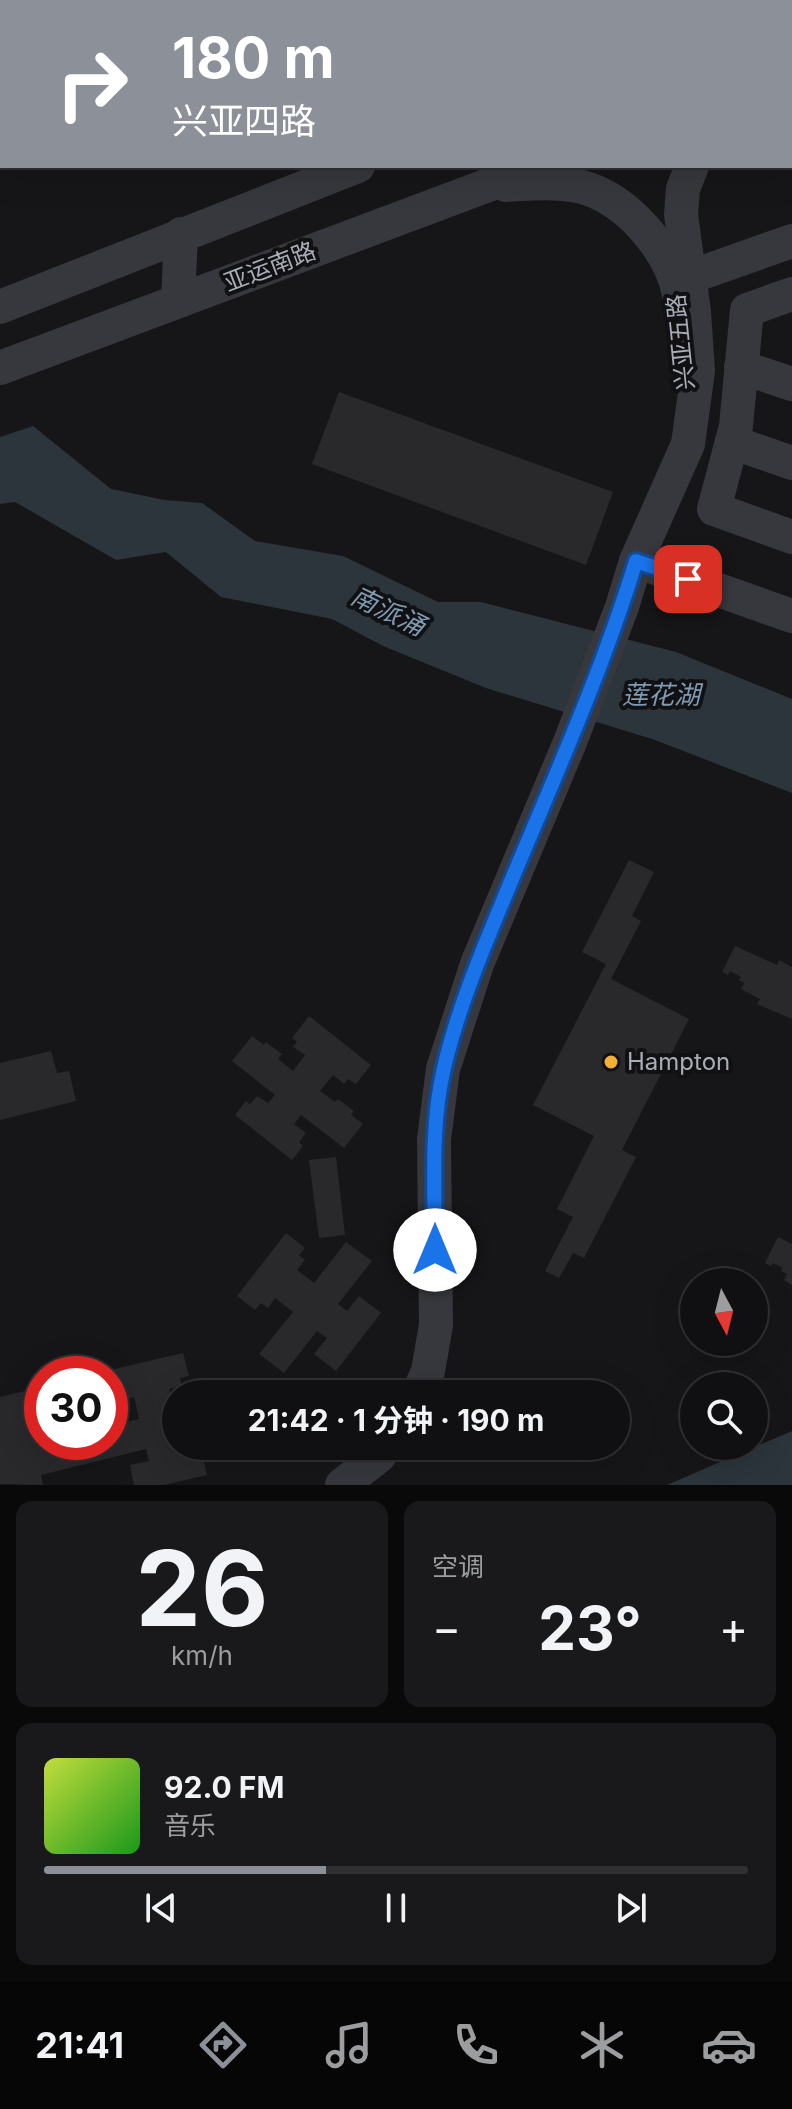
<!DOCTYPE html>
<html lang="zh">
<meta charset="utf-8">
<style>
body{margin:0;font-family:Inter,"Noto Sans SC",sans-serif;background:#19191b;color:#f1f3f6;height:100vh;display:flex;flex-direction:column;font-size:30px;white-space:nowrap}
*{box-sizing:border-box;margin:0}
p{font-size:26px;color:#9c9d9f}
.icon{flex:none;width:44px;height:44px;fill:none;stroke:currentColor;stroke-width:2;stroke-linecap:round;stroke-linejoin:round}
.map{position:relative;height:1485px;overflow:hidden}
.drawer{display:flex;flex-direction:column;gap:16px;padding:16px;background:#09090a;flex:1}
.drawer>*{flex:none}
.hud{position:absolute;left:0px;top:0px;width:792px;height:168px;box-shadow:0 8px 32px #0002,0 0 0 2px #303032;background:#8c9099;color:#fff;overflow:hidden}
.needle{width:52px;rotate:173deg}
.fabs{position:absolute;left:680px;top:1268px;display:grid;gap:16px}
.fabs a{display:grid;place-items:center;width:88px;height:88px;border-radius:50%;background:#101012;box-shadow:0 8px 32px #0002,0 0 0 2px #303032;font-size:40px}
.speed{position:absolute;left:24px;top:1356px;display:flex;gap:16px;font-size:40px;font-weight:700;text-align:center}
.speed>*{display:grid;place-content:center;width:104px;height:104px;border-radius:50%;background:#101012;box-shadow:0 8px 32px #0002,0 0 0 2px #303032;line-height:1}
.speed .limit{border:12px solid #d22;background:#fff;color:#111}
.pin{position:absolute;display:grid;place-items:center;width:68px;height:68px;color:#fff;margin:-34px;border-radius:16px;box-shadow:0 4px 12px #0006}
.me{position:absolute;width:88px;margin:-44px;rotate:0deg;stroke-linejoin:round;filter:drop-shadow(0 0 6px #0008)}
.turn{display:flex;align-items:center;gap:28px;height:168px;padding:0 40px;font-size:36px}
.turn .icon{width:104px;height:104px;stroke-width:2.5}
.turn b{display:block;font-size:56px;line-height:68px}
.big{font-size:60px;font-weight:700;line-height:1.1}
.drawer .card{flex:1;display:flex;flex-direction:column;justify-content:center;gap:12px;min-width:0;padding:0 28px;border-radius:16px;background:#19191b}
.drawer .dial{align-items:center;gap:0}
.dial b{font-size:104px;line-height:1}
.song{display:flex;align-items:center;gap:24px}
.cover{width:96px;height:96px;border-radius:12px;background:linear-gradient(135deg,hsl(70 70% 55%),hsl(120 70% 35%))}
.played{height:8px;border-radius:4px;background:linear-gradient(90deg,#8c9099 40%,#303032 40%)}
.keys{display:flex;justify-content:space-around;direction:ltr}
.heat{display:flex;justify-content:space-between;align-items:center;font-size:44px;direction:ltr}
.drawer .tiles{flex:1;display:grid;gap:16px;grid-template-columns:1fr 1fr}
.card:last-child{grid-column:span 2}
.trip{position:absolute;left:162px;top:1380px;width:468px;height:80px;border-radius:40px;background:#101012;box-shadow:0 8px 32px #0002,0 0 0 2px #303032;font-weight:700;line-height:80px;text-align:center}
.menu{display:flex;height:128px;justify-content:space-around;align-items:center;background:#060607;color:#9c9d9f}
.menu .icon{width:56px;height:56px}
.menu .selected{color:#8c9099}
.menu b{font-size:36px;color:#f1f3f6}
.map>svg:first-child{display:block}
</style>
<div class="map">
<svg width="792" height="1485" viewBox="0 0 792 1485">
<rect width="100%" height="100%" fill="#161618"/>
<g fill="#2c353c">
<polygon points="33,426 111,489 165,500 202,503 255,541 343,556 438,602 481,602 676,652 792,699 792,793 655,740 486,688 383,646 332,619 221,597 166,552 116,560 15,502 0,504 0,437"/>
<polygon points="792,1431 792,1485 667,1485"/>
</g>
<g fill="#29292c">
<polygon points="339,392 613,492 586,565 312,464"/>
<polygon points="629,860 654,872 632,916 641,921 611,979 689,1019 622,1150 636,1157 584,1258 573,1253 559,1278 545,1271 573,1217 557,1209 594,1136 533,1105 606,964 582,952"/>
<polygon points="735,946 777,965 779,960 792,967 792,1019 757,1004 760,999 741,989 744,983 739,980 741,977 730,971 728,975 722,972"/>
<polygon points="309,1016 371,1065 356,1084 348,1079 344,1084 333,1075 320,1091 335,1102 338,1099 354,1111 351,1115 363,1124 344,1148 301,1115 294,1124 306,1133 299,1142 303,1146 292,1160 235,1115 246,1101 250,1104 257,1096 268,1103 275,1095 232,1061 252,1036 264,1045 266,1042 282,1054 278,1059 293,1071 305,1055 293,1047 297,1042 292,1038"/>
<polygon points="51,1051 57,1073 69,1071 76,1101 0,1120 0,1063"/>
<polygon points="336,1157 345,1235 319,1238 309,1160"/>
<polygon points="286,1233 305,1248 299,1255 305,1260 297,1270 314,1283 346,1242 372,1261 338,1304 347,1311 359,1296 381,1313 336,1371 314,1354 327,1338 317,1331 284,1373 259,1354 293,1312 275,1298 268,1308 261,1303 255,1310 237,1296"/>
<polygon points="778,1237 792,1244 792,1285 784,1280 787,1274 781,1271 783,1268 773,1263 771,1266 765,1263"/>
<polygon points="183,1353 189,1376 180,1378 182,1386 169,1389 176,1409 176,1446 180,1446 182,1452 201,1448 207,1475 164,1485 134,1485 130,1465 149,1461 146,1449 41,1475 43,1485 0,1484 0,1397 42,1387 42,1420 30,1423 35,1443 110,1442 110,1426 139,1419 134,1397 122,1400 120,1392 111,1394 110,1374 106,1371"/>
</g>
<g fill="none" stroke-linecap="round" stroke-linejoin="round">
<g stroke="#37383d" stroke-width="34">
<polyline points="577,0 578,2"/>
<polyline points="787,2 792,0"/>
<polyline points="790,72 792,71"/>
<path d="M506,185C530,184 559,181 582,187C627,199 671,250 679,295"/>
<polyline points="690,277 792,241"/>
<polyline points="792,294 747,310 736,426 714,509 792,537"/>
<polyline points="178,301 181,234"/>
<polyline points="0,307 358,166"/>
<polyline points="741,367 792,384"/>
<polyline points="0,368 539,166"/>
<polyline points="732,442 792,463"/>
<polyline points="636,561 792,616"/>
<polyline points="418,1394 428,1371 436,1325 434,1139 443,1069 477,964 570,742 622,607 636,561 688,444 698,371 694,312 681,214 683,189 692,166"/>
<polyline points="342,1485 379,1456 387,1446"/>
</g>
</g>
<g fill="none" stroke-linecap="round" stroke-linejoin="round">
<defs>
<path id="route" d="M435,1250C435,1190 430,1127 444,1068C459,1003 487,940 512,879C556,774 603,669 636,561L688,579"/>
</defs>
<use href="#route" stroke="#114b97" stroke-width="20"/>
<use href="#route" stroke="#1a73e8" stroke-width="14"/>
</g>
<circle fill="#f2b134" stroke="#111113" stroke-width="3" cx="611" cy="1062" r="8"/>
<g text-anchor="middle" stroke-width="8" stroke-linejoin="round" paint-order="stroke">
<g font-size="24" fill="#a8adb8" stroke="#111113">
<text transform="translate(270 267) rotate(-21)" y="8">亚运南路</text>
<text transform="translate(681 342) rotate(-96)" y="8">兴亚五路</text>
</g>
<g font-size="24" fill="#a8adb8" stroke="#111113" text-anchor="start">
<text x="627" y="1070">Hampton</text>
</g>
<g font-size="26" font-style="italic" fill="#7f9bb3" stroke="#111113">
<text transform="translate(388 611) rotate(26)" y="9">南派涌</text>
<text x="661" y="704">莲花湖</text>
</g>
</g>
</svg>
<div class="fabs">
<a><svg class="needle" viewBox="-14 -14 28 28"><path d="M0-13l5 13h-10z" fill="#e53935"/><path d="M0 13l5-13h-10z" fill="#9c9d9f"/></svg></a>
<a><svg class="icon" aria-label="search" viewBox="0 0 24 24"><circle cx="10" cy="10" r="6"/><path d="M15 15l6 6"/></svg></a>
</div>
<div class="speed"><div class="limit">30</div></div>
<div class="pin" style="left:688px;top:579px;background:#d93025"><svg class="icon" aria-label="arrive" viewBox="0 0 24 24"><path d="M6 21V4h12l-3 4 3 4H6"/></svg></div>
<svg class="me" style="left:435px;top:1250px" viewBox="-20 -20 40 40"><circle r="19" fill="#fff"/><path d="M0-13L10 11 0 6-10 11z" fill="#1a73e8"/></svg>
<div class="trip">21:42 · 1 分钟 · 190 m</div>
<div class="hud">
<div class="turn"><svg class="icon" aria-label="right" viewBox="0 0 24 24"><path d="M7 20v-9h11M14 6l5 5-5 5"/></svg><div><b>180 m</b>兴亚四路</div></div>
</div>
</div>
<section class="drawer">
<div class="tiles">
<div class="card dial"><b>26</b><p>km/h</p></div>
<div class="card"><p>空调</p>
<div class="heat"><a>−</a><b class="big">23°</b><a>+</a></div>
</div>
<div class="card">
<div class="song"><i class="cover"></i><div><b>92.0 FM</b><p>音乐</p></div></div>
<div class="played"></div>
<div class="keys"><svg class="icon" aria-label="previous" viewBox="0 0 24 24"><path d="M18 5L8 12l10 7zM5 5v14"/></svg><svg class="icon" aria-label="pause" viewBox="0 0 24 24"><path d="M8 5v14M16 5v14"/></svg><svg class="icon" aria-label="next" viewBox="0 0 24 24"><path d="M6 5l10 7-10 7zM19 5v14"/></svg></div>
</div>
</div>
</section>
<nav class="menu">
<b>21:41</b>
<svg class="icon selected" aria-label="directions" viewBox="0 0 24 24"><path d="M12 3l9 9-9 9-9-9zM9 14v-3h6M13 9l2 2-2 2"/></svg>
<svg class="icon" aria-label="music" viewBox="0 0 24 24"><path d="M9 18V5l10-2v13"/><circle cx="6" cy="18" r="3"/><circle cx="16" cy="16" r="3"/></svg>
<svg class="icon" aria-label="phone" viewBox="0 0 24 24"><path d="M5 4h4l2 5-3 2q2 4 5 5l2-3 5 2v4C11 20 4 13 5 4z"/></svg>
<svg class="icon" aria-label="climate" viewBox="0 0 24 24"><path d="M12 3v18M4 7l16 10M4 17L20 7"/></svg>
<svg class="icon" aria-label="car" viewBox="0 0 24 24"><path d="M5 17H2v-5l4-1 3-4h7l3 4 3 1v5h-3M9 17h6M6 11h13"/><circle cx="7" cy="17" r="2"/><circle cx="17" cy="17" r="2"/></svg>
</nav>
